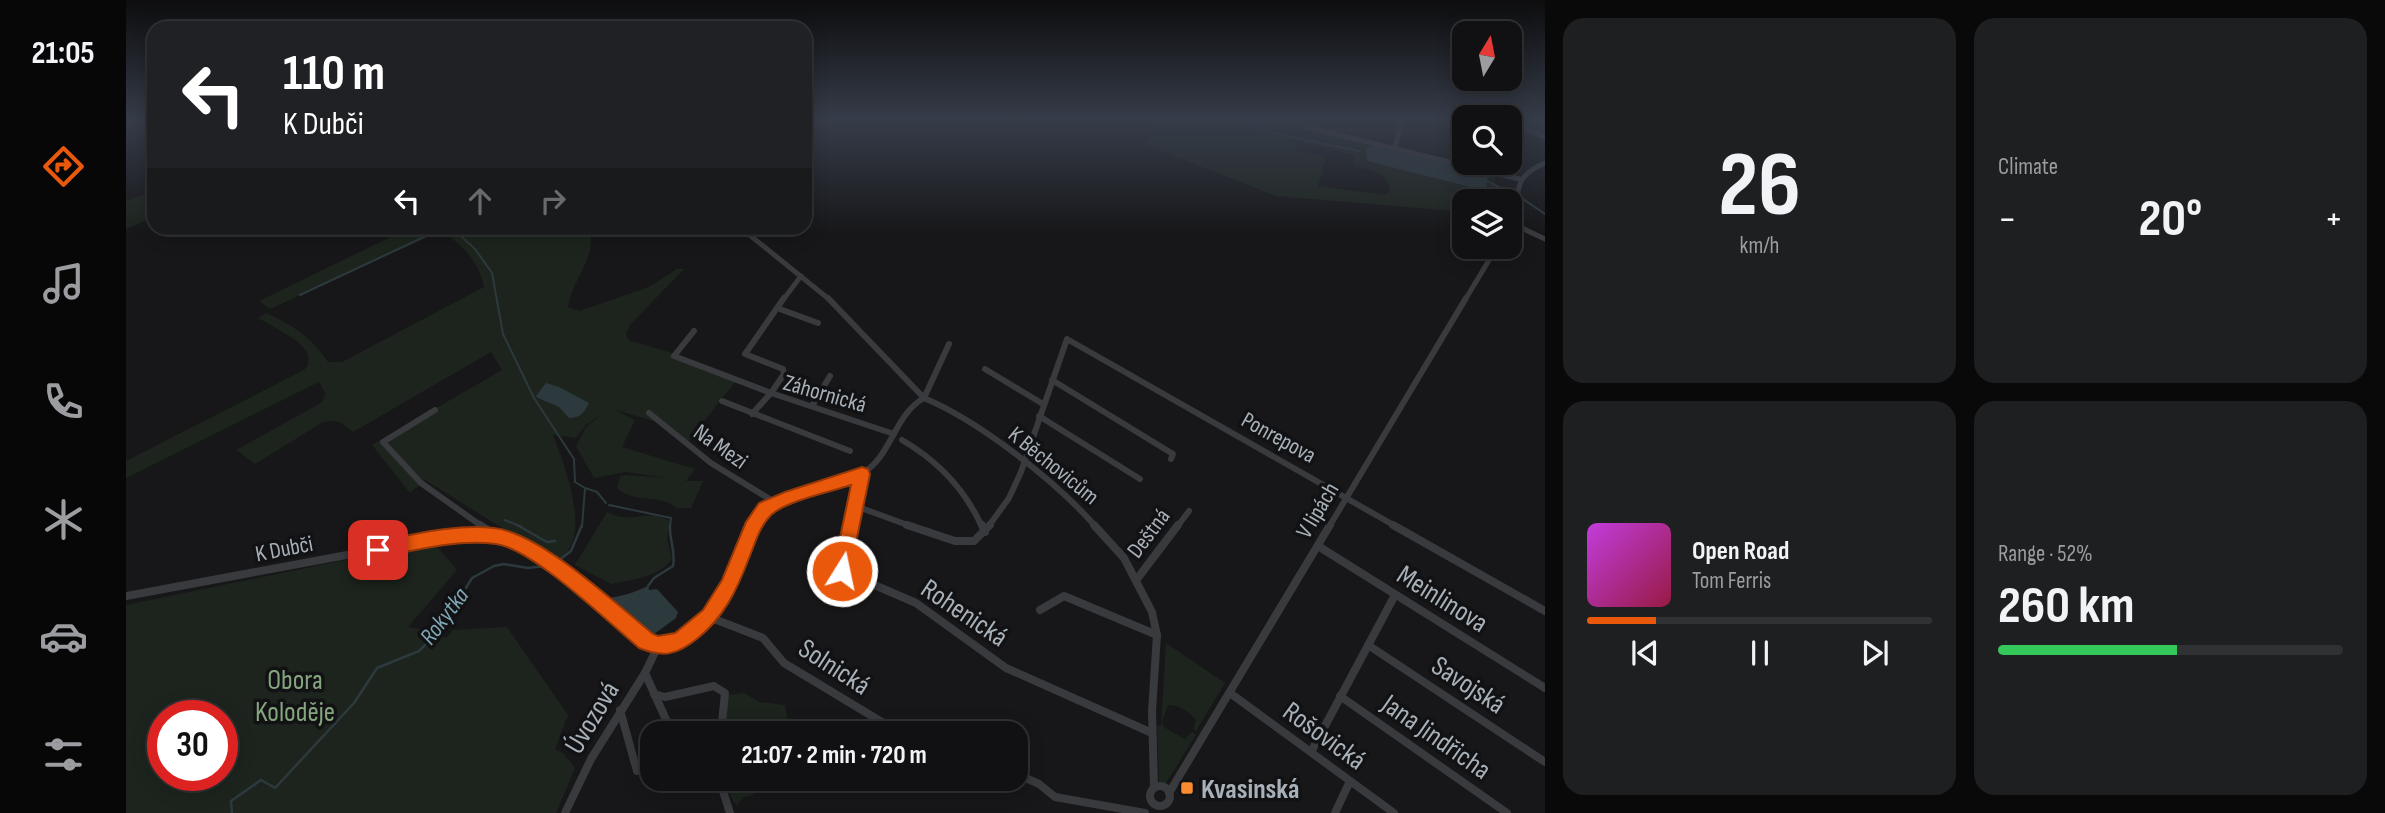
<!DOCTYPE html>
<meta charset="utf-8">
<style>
body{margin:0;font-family:"Sofia Sans Condensed",sans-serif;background:#1e1f21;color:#f1f3f6;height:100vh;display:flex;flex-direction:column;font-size:26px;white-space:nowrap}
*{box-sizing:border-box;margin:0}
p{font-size:23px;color:#9c9da0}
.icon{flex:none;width:38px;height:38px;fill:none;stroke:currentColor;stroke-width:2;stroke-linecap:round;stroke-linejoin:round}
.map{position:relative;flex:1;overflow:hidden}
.drawer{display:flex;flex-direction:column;gap:18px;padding:18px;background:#09090a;width:840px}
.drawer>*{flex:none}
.banner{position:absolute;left:21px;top:21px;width:665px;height:214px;border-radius:21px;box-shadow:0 4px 18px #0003,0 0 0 2px #303133;background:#202124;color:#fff;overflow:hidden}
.needle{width:46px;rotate:10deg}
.fabs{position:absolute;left:1326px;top:21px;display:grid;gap:14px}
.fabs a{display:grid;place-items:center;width:70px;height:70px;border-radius:14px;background:#111113;box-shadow:0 4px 18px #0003,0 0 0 2px #303133;font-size:35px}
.speed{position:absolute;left:21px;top:700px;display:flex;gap:14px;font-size:35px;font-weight:700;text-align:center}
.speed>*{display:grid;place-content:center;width:91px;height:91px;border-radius:50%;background:#111113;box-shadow:0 4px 18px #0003,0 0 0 2px #303133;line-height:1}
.speed .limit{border:10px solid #d22;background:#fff;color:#111}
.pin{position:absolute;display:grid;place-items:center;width:60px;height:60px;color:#fff;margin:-30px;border-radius:14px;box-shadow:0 4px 10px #0006}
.me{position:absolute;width:77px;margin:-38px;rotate:10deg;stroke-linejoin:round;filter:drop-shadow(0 0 5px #0008)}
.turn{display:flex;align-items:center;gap:24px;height:147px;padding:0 21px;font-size:32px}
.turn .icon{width:91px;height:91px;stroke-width:2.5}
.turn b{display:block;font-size:49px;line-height:60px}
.lanes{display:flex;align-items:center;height:66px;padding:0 21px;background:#0003;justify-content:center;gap:35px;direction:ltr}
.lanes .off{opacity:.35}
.big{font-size:52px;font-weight:700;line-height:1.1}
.drawer .tile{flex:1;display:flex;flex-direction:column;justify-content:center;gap:10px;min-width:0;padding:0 24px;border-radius:21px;background:#1e1f21}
.drawer .dial{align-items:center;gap:0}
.dial b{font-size:91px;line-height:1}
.song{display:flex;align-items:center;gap:21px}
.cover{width:84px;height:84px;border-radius:10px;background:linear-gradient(135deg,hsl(290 70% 55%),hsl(340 70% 35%))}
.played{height:7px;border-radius:4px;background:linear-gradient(90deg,#ea580c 20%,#303133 20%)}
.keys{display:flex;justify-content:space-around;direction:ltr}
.heat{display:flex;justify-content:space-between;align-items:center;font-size:38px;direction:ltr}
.charge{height:10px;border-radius:5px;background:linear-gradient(90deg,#34c759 52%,#303133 0)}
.drawer .tiles{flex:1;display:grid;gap:18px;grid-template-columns:repeat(2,1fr)}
.trip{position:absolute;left:514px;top:721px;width:388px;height:70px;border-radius:21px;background:#111113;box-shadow:0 4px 18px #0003,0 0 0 2px #303133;font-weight:700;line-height:70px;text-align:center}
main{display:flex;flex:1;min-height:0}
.tabs{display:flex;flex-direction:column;width:126px;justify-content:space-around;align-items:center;background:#070708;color:#9c9da0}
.tabs .icon{width:49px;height:49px}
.tabs .selected{color:#ea580c}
.tabs b{font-size:32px;color:#f1f3f6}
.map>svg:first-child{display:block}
</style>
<main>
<nav class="tabs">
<b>21:05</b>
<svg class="icon selected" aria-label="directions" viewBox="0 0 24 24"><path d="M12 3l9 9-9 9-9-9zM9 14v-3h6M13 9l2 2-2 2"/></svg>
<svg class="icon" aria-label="music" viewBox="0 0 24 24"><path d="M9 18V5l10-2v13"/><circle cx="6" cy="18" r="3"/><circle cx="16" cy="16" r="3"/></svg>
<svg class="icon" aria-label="phone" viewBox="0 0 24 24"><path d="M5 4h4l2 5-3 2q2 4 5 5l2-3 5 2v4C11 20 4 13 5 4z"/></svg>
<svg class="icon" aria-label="climate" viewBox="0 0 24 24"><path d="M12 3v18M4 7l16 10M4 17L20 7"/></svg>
<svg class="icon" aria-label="car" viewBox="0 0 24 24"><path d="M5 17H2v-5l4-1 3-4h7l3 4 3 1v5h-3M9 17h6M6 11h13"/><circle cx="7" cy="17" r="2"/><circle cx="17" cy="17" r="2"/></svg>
<svg class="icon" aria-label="filters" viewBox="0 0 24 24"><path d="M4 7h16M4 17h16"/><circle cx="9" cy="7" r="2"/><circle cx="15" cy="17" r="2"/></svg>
</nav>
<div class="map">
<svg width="1419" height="813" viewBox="0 0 1419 813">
<rect width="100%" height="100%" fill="#171719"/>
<g fill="#1d241d" fill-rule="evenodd">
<path d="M1038,120H1153L1369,174V186L1387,192L1384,204V201H1339V212L1150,196L1018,144ZM1172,142L1228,155L1227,164L1229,167C1245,170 1261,171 1264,190L1259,195L1192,186L1200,157L1170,150ZM1257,148L1355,172L1360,188H1348L1270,168Z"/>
<polygon points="28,191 28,217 0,229 0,201"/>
<path d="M283,228H457L464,231C470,259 446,280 442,307L453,311L523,287L551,269H558L504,325L500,333L502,340L543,352L609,382L561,443L531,422L489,410L509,420L496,447L569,469L560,481H577L565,508H551C532,493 507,504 491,488L494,476L500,475L542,478L500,472L468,478L450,446L460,427L479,411L460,425L450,438L427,435C438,463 470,544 429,561L299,480L284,493L246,445L376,370L365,352L227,432C217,423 211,419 197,422L129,464L110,450L195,403L200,394L193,382L0,478V461L178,370L182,365C182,361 183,357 181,353C177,341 144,325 132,318L140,313C168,326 184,336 202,362H216L358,287C353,262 339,248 319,233H311L144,309L133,301Z"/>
<path d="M481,512C507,526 516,507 544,521L541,539L546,558C536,577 504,580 485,584L449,565Z"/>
<path d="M307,542L331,570L282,627L308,631L320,638L327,630L381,627L442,715L429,749L438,754L449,768L430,813H0V605ZM37,716H96V775H37Z"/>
<path d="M1040,643L1099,683L1070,731L1067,729L1070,720C1065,712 1051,704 1042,705L1036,721L1038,727L1059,739L1066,732L1070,735L1038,786L1033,782L1031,725L1035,726Z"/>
<polygon points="618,693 633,702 659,705 663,733 598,733 602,695"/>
<polygon points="600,779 628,779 627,795 618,797 611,805 605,798"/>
</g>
<g fill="#2c393d">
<polygon points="1246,146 1355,172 1362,176 1360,188 1348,188 1241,161 1240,148"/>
<path d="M420,383L433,387L463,403C458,413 454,418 443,418L433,407L412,398L410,396Z"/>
<path d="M522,586L523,590L531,589L552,612L550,618L528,634L481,598C495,597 509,592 522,586Z"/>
</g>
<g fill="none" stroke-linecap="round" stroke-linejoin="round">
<g stroke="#2c393d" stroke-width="2">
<polyline points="1128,120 1141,132"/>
<polyline points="1145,133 1233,151"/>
<polyline points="1359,180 1389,195"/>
<polyline points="1394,197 1419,214"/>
<polyline points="326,228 349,249 366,273 377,334 408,398 448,459 449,482 459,488 456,527"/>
<polyline points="174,295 317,228"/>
<polyline points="459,488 471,492 480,503"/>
<polyline points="483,505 545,518 544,527"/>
<polyline points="379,520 396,527"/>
</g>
<g stroke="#2c393d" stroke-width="2.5">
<polyline points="391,525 421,542 429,541"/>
<polyline points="428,564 445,551 456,525"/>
<path d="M522,586L528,578L547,566C550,552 543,539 544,525"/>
<polyline points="106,813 105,801 135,780 149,788 228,703 251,668 293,651 306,638 318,624 346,578 368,566 378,564 402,568 419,566"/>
</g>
<g stroke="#383a3e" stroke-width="5">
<polyline points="1384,122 1419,137"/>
<polyline points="1180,127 1393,179"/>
<polyline points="1269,148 1276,120"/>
<polyline points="1334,163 1336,141"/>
<polyline points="1385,223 1419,239"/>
<path d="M1384,225C1397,194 1382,179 1419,163"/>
<polyline points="615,228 704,300"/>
<polyline points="657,300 675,276"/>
<polyline points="1339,300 1371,247"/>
</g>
<g stroke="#383a3e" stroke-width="6">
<path d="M702,298L798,398C853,421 930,481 970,527"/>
<polyline points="651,308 692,323"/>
<polyline points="568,331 548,356 645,393 658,374 657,369 619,354 658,298"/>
<polyline points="859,369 917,404"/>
<polyline points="926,380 1047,454 1045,459"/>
<polyline points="798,398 823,344"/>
<polyline points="596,401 724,451"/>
<polyline points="686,406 704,376"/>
<polyline points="309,410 257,442 295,483 357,527"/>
<polyline points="523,413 585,463 650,503"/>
<polyline points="626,414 645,393 768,434"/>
<polyline points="913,416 1014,479"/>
<path d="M776,440C812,461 839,489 856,527"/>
<polyline points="731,500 735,508 787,527"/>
<path d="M626,527C649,485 701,496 737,473C766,455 768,415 798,398"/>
<polyline points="725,527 736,474"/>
<polyline points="862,527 883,498 895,472 941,339 1271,527"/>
<polyline points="1051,527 1063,511"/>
<polyline points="1203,527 1340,298"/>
</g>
<g stroke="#383a3e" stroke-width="8">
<polyline points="354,525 369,535"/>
<polyline points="726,525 716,571 790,603 880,668 1026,733"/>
<polyline points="781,525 829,541 848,541 864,525"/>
<polyline points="856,525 859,532"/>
<polyline points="968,525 998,558 1026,612 1031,635 1026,711 1028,786"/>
<polyline points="1267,525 1419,611"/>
<polyline points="1192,546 1419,688"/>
<polyline points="1011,579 1052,525"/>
<path d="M0,596L323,536C358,533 377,536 408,553L521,641C576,668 612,558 627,525"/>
<polyline points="914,610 938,596 1031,635"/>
<polyline points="583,617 637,638 658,663 774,733"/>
<polyline points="1242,645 1419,762"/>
<polyline points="519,673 546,733"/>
<polyline points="1104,693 1268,813"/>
<polyline points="528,694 539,697 588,686 599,693 595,733"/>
<polyline points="1214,696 1381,813"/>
<polyline points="494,710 511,771"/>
<polyline points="1185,752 1269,595"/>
<polyline points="891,774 913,784 929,797 1019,813"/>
<polyline points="584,779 596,788 604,813"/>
<circle cx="1034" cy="796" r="10"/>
<polyline points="1043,793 1204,525"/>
<polyline points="439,813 465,759 519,673 532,646"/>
<polyline points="1209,813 1224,781"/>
</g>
</g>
<linearGradient id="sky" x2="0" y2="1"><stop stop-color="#0d0d0e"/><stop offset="0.51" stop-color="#363c49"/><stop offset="1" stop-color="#363c49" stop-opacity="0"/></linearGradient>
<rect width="1419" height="234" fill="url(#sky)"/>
<path fill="#ea580c" stroke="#983908" stroke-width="2" d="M736,467L742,469L744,474L723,577L716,580L709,577L707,571L725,485C704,492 660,501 645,515C633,527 629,544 623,558C611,590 598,617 572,638C551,655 538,658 513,648C482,622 407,549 370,544C330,539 290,550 252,558L245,555L243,550L245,544L252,541C290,534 329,524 368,528C415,533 490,604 527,634L532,636L549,633L577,610L596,580L620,522L633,503L659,492Z"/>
<rect fill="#f88a30" stroke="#121214" stroke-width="2.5" x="1054" y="781" width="14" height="14" rx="3.5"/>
<g text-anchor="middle" stroke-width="7" stroke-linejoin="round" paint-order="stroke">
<g font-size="23" fill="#a8b1b9" stroke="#121214">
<text transform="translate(699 393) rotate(16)" y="8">Záhornická</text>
<text transform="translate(1153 437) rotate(29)" y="8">Ponrepova</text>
<text transform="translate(595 446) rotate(35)" y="8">Na Mezi</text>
<text transform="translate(928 465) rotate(39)" y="8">K Běchovicům</text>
<text transform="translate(1191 510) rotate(-59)" y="8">V lipách</text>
<text transform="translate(1022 533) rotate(-53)" y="8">Deštná</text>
<text transform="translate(158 548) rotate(-11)" y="8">K Dubči</text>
</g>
<g font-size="24" font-style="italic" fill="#7ea7b5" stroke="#121214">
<text transform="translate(318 616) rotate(-53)" y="8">Rokytka</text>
</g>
<g font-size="28" fill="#a8b1b9" stroke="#121214">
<text transform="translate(1317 598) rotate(32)" y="10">Meinlinova</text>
<text transform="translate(839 612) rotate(34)" y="10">Rohenická</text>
<text transform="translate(709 666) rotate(33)" y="10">Solnická</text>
<text transform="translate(1343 684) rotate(33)" y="10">Savojská</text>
<text transform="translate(465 717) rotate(-59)" y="10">Úvozová</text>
<text transform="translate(1199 735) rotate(36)" y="10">Rošovická</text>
<text transform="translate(1311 736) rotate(35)" y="10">Jana Jindřicha</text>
</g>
<g font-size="28" fill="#85a57f" stroke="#121214">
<text x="169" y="689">Obora<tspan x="169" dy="32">Koloděje</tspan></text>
</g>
<g font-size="28" font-weight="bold" fill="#a8b1b9" stroke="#121214" text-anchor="start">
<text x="1075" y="798">Kvasinská</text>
</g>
</g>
</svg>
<div class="fabs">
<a><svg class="needle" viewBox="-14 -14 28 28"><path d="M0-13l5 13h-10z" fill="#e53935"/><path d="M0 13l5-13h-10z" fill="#9c9da0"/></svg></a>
<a><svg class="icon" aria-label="search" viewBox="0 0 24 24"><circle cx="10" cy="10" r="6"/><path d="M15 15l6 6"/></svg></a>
<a><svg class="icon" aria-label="layers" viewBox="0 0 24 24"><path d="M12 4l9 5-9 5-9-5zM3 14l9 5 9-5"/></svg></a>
</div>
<div class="speed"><div class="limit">30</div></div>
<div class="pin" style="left:252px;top:550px;background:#d93025"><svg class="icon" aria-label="arrive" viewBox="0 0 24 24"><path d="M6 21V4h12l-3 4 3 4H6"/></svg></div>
<svg class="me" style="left:716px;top:571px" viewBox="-20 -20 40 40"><circle r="17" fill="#ea580c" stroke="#fff" stroke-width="3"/><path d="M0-11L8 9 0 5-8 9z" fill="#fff"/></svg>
<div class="trip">21:07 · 2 min · 720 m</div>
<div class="banner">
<div class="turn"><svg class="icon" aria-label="left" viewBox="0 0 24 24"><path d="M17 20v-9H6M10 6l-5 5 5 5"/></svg><div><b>110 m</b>K Dubči</div></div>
<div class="lanes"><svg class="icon" aria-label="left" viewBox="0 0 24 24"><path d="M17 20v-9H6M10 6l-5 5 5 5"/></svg><svg class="icon off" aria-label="ahead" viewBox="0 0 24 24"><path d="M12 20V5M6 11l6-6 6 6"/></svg><svg class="icon off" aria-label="right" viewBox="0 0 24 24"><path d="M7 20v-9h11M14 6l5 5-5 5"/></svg></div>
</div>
</div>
<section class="drawer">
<div class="tiles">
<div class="tile dial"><b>26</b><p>km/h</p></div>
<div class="tile"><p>Climate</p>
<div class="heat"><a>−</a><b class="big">20°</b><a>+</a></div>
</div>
<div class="tile">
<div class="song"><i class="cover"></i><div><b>Open Road</b><p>Tom Ferris</p></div></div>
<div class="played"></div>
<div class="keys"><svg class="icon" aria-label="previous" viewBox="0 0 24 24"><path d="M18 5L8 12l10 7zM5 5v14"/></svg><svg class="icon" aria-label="pause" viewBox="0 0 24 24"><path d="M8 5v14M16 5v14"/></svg><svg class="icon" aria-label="next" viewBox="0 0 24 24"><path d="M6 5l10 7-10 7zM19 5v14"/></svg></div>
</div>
<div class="tile"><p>Range · 52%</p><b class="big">260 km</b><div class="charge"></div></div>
</div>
</section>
</main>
